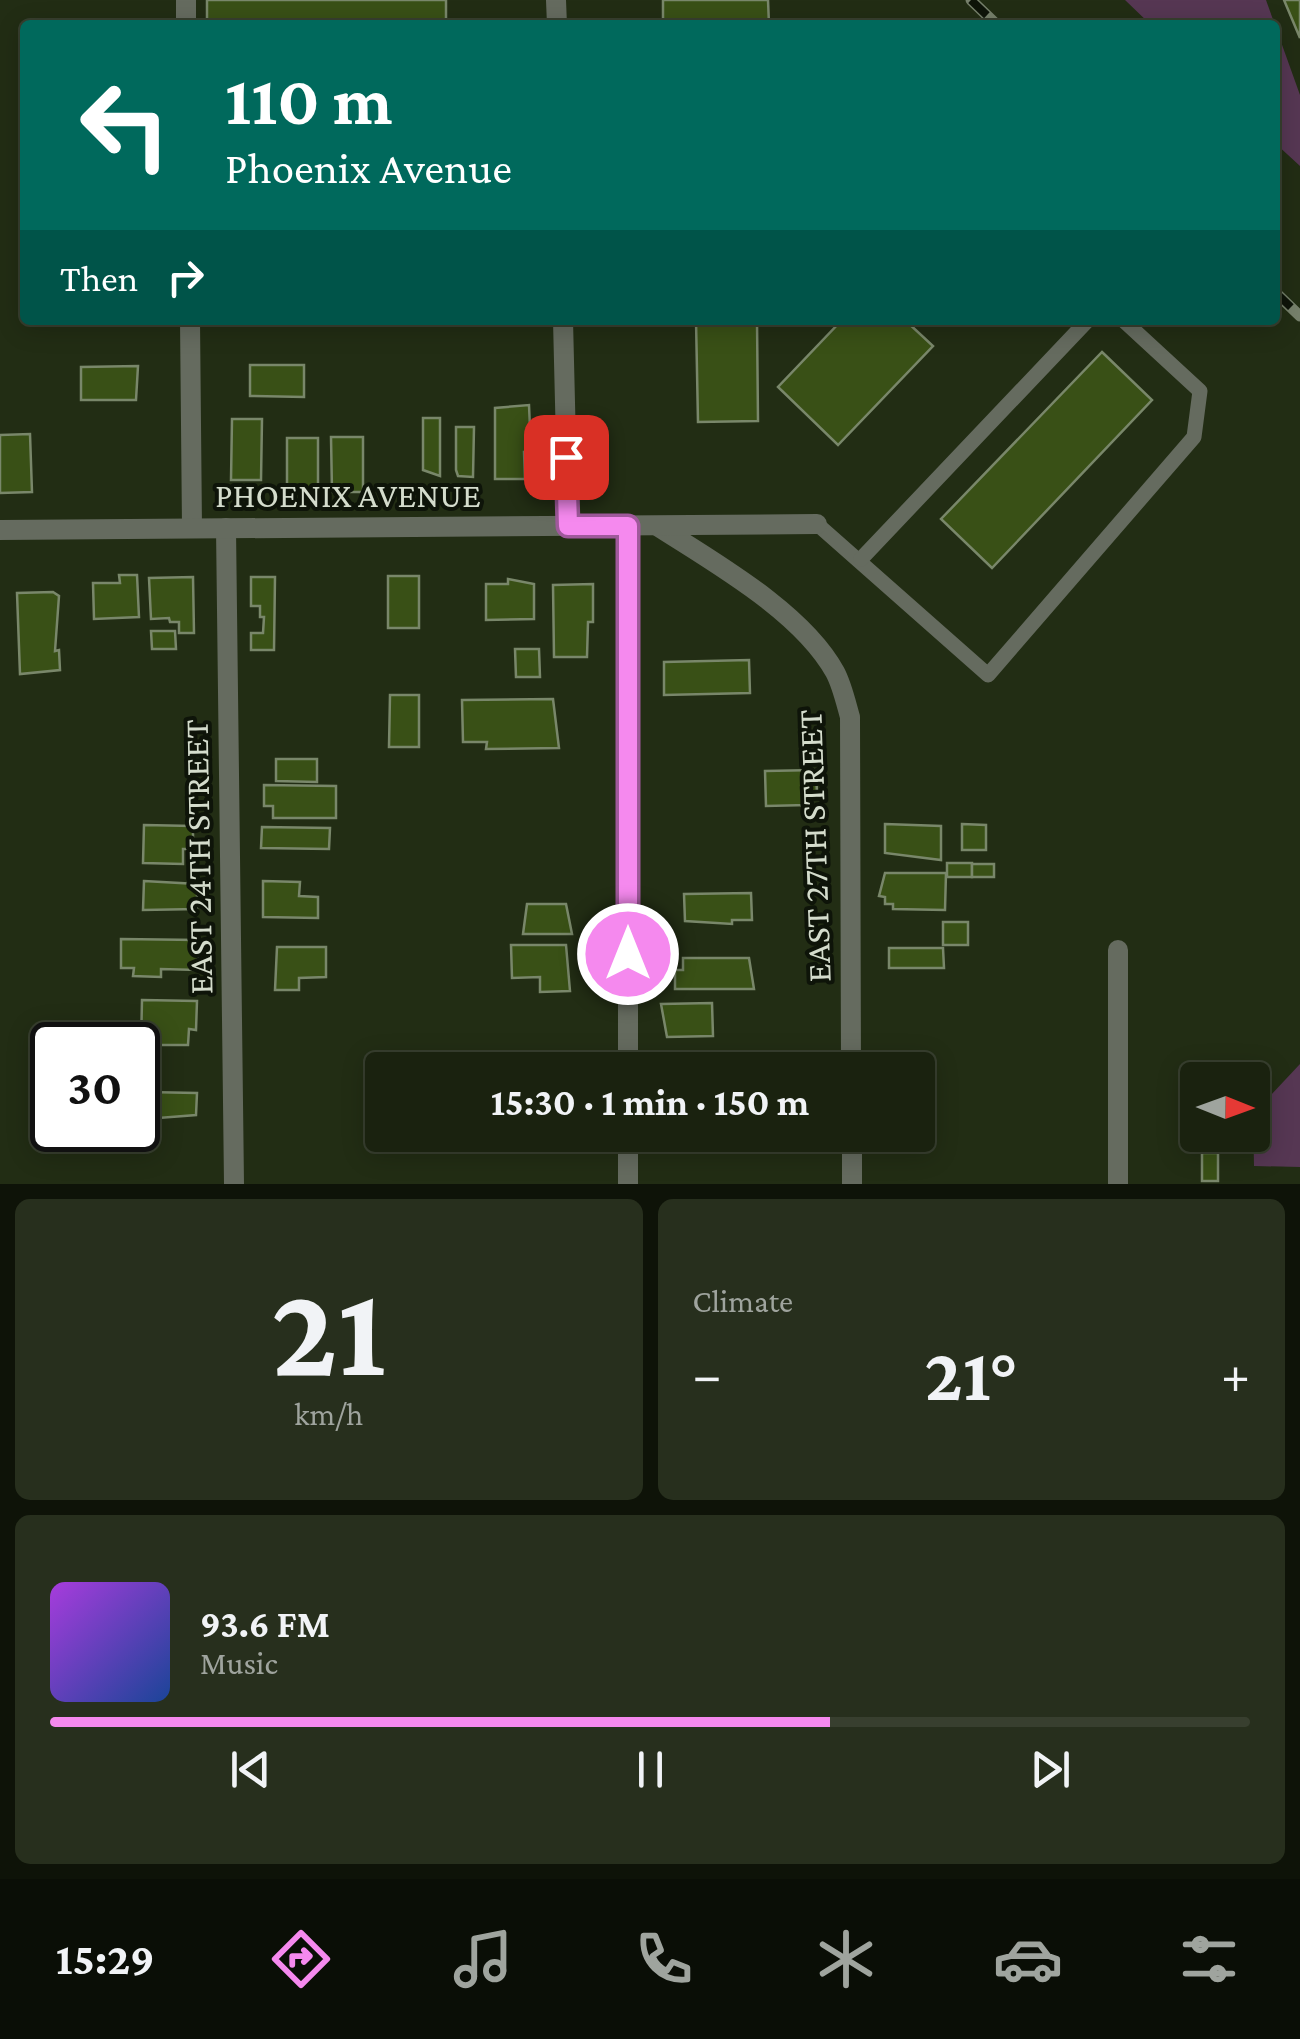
<!DOCTYPE html>
<meta charset="utf-8">
<style>
body{margin:0;font-family:"Crimson Pro",serif;background:#272f1d;color:#f1f3f6;height:100vh;display:flex;flex-direction:column;font-size:38px;white-space:nowrap}
*{box-sizing:border-box;margin:0}
p{font-size:32px;color:#9fa49e}
.icon{flex:none;width:55px;height:55px;fill:none;stroke:currentColor;stroke-width:2;stroke-linecap:round;stroke-linejoin:round}
.map{position:relative;height:1184px;overflow:hidden}
.side{display:flex;flex-direction:column;gap:15px;padding:15px;background:#0e1308;flex:1}
.side>*{flex:none}
.top-card{position:absolute;left:20px;top:20px;width:1260px;height:305px;border-radius:10px;box-shadow:0 5px 25px #0003,0 0 0 2px #383f2f;background:#00695c;color:#fff;overflow:hidden}
.needle{width:65px;rotate:91deg}
.controls{position:absolute;left:1180px;top:1062px;display:grid;gap:20px}
.controls a{display:grid;place-items:center;width:90px;height:90px;border-radius:10px;background:#1a220f;box-shadow:0 5px 25px #0003,0 0 0 2px #383f2f;font-size:50px}
.speed{position:absolute;left:30px;top:1022px;display:flex;gap:20px;font-size:50px;font-weight:700;text-align:center}
.speed>*{display:grid;place-content:center;width:130px;height:130px;border-radius:50%;background:#1a220f;box-shadow:0 5px 25px #0003,0 0 0 2px #383f2f;line-height:1}
.speed .limit{border:5px solid #111;border-radius:15px;background:#fff;color:#111}
.pin{position:absolute;display:grid;place-items:center;width:85px;height:85px;color:#fff;margin:-42px;border-radius:20px;box-shadow:0 5px 15px #0006}
.me{position:absolute;width:110px;margin:-55px;rotate:0deg;stroke-linejoin:round;filter:drop-shadow(0 0 8px #0008)}
.turn{display:flex;align-items:center;gap:35px;height:210px;padding:0 40px;font-size:45px}
.turn .icon{width:130px;height:130px;stroke-width:2.5}
.turn b{display:block;font-size:70px;line-height:85px}
.then{display:flex;align-items:center;height:95px;padding:0 40px;background:#0003;gap:20px;font-size:38px}
.big{font-size:75px;font-weight:700;line-height:1.1}
.side .tile{flex:1;display:flex;flex-direction:column;justify-content:center;gap:15px;min-width:0;padding:0 35px;border-radius:15px;background:#272f1d}
.side .dial{align-items:center;gap:0}
.dial b{font-size:130px;line-height:1}
.song{display:flex;align-items:center;gap:30px}
.cover{width:120px;height:120px;border-radius:15px;background:linear-gradient(135deg,hsl(280 70% 55%),hsl(220 70% 35%))}
.played{height:10px;border-radius:5px;background:linear-gradient(90deg,#f589ee 65%,#383f2f 65%)}
.keys{display:flex;justify-content:space-around;direction:ltr}
.heat{display:flex;justify-content:space-between;align-items:center;font-size:55px;direction:ltr}
.side .tiles{flex:1;display:grid;gap:15px;grid-template-columns:1fr 1fr}
.tile:last-child{grid-column:span 2}
.trip{position:absolute;left:365px;top:1052px;width:570px;height:100px;border-radius:10px;background:#1a220f;box-shadow:0 5px 25px #0003,0 0 0 2px #383f2f;font-weight:700;line-height:100px;text-align:center}
.menu{display:flex;height:160px;justify-content:space-around;align-items:center;background:#0a0e06;color:#9fa49e}
.menu .icon{width:70px;height:70px}
.menu .selected{color:#f589ee}
.menu b{font-size:45px;color:#f1f3f6}
.map>svg:first-child{display:block}
</style>
<div class="map">
<svg width="1300" height="1184" viewBox="0 0 1300 1184">
<rect width="100%" height="100%" fill="#222d14"/>
<g fill="#563753">
<polygon points="1125,0 1266,0 1300,95 1300,166 1275,143 1275,25 1151,25"/>
<polygon points="1300,1064 1300,1167 1254,1166 1253,1114"/>
</g>
<g fill="#395016" stroke="#79876a" stroke-width="2.5">
<rect x="207" y="0" width="239" height="25"/>
<polygon points="663,0 768,0 769,25 663,25"/>
<polygon points="1284,0 1300,0 1300,38"/>
<polygon points="696,320 757,320 758,421 698,422"/>
<polygon points="842,320 905,320 933,346 838,445 778,387"/>
<polygon points="1102,352 1152,400 992,568 941,519"/>
<polygon points="250,365 304,365 304,397 250,396"/>
<polygon points="138,366 136,400 81,400 81,367"/>
<polygon points="529,405 531,452 524,452 525,479 495,479 495,408"/>
<polygon points="423,418 440,418 440,476 423,470"/>
<polygon points="232,419 262,419 261,480 231,480"/>
<polygon points="456,427 474,427 473,477 458,476 456,470"/>
<polygon points="30,434 32,492 0,493 0,435"/>
<polygon points="331,437 363,437 363,492 332,492"/>
<rect x="287" y="438" width="31" height="50"/>
<polygon points="119,575 137,575 139,617 94,619 93,583 120,583"/>
<rect x="388" y="576" width="31" height="52"/>
<polygon points="193,577 194,633 179,633 179,622 170,622 169,618 151,619 149,578"/>
<polygon points="251,577 275,577 274,650 251,650 251,633 263,633 264,617 260,617 260,606 251,606"/>
<polygon points="508,579 534,584 534,619 486,620 486,584 508,584"/>
<polygon points="593,584 593,622 588,622 587,657 554,657 553,585"/>
<polygon points="53,592 59,596 55,651 59,650 60,670 20,674 17,593"/>
<polygon points="151,631 175,631 176,649 152,649"/>
<polygon points="515,649 539,649 540,677 516,677"/>
<polygon points="749,660 750,693 664,695 664,662"/>
<polygon points="390,695 419,695 419,747 389,747"/>
<polygon points="553,699 559,748 486,749 487,742 463,742 462,700"/>
<polygon points="276,759 317,759 317,782 276,781"/>
<polygon points="816,770 817,794 807,794 807,805 766,806 765,771"/>
<polygon points="264,785 336,786 336,818 273,818 273,806 264,806"/>
<polygon points="885,824 941,826 941,860 885,853"/>
<polygon points="962,824 986,825 986,850 962,850"/>
<polygon points="144,825 193,826 193,849 183,849 183,864 143,863"/>
<polygon points="262,827 330,828 329,849 261,848"/>
<rect x="947" y="863" width="25" height="14"/>
<rect x="972" y="864" width="22" height="13"/>
<polygon points="885,873 946,873 945,910 893,909 893,904 885,904 885,897 879,896"/>
<polygon points="144,881 197,884 197,909 143,910"/>
<polygon points="263,881 300,882 299,896 318,897 318,918 263,917"/>
<polygon points="751,893 752,920 732,920 732,924 685,921 684,894"/>
<polygon points="527,904 566,904 572,934 523,934"/>
<rect x="943" y="922" width="25" height="23"/>
<polygon points="121,939 198,940 198,970 161,969 161,977 133,976 134,968 121,968"/>
<polygon points="511,945 566,945 570,991 540,992 540,977 512,978"/>
<polygon points="277,947 326,947 326,977 299,978 299,990 275,990"/>
<polygon points="889,948 943,948 944,968 889,968"/>
<polygon points="683,958 749,958 754,989 675,989 675,970 683,970"/>
<polygon points="142,1000 197,1001 196,1030 189,1029 188,1045 141,1045"/>
<polygon points="712,1003 713,1036 667,1037 661,1004"/>
<polygon points="146,1092 197,1093 196,1115 146,1119"/>
<rect x="1202" y="1153" width="16" height="28"/>
</g>
<g fill="none" stroke-linecap="round" stroke-linejoin="round">
<g stroke="#656b5f" stroke-width="15">
<polyline points="817,524 988,675 1194,437 1200,391 1123,320"/>
<polyline points="861,559 1088,320"/>
</g>
<g stroke="#656b5f" stroke-width="20">
<polyline points="186,0 186,25"/>
<polyline points="556,0 557,25"/>
<polyline points="190,320 192,528"/>
<polyline points="563,320 568,526"/>
<polyline points="628,526 628,1070"/>
<path d="M659,527C715,563 802,612 835,672C842,685 846,703 850,717L851,1070"/>
<polyline points="226,528 234,1184"/>
<polyline points="0,530 817,524"/>
<polyline points="1118,950 1118,1184"/>
<polyline points="628,1135 628,1184"/>
<polyline points="852,1135 852,1184"/>
</g>
<defs>
<g id="rail">
<polyline points="971,0 997,25"/>
<polyline points="1275,292 1300,316"/>
</g>
</defs>
<use href="#rail" stroke="#76806b" stroke-width="11"/>
<use href="#rail" stroke="#0e1409" stroke-width="8" stroke-dasharray="22" stroke-linecap="butt"/>
</g>
<g fill="none" stroke-linecap="round" stroke-linejoin="round">
<defs>
<polyline id="route" points="566,457 568,526 628,526 628,954"/>
</defs>
<use href="#route" stroke="#9f599b" stroke-width="25"/>
<use href="#route" stroke="#f589ee" stroke-width="18"/>
</g>
<g text-anchor="middle" stroke-width="8" stroke-linejoin="round" paint-order="stroke">
<g font-size="35" fill="#d4dccc" stroke="#0e1409">
<text x="348" y="507">PHOENIX AVENUE</text>
<text transform="translate(814 846) rotate(-92)" y="12">EAST 27TH STREET</text>
<text transform="translate(198 857) rotate(-91)" y="12">EAST 24TH STREET</text>
</g>
</g>
</svg>
<div class="controls">
<a><svg class="needle" viewBox="-14 -14 28 28"><path d="M0-13l5 13h-10z" fill="#e53935"/><path d="M0 13l5-13h-10z" fill="#9fa49e"/></svg></a>
</div>
<div class="speed"><div class="limit">30</div></div>
<div class="pin" style="left:566px;top:457px;background:#d93025"><svg class="icon" aria-label="arrive" viewBox="0 0 24 24"><path d="M6 21V4h12l-3 4 3 4H6"/></svg></div>
<svg class="me" style="left:628px;top:954px" viewBox="-20 -20 40 40"><circle r="17" fill="#f589ee" stroke="#fff" stroke-width="3"/><path d="M0-11L8 9 0 5-8 9z" fill="#fff"/></svg>
<div class="trip">15:30 · 1 min · 150 m</div>
<div class="top-card">
<div class="turn"><svg class="icon" aria-label="left" viewBox="0 0 24 24"><path d="M17 20v-9H6M10 6l-5 5 5 5"/></svg><div><b>110 m</b>Phoenix Avenue</div></div>
<div class="then">Then<svg class="icon" aria-label="right" viewBox="0 0 24 24"><path d="M7 20v-9h11M14 6l5 5-5 5"/></svg></div>
</div>
</div>
<section class="side">
<div class="tiles">
<div class="tile dial"><b>21</b><p>km/h</p></div>
<div class="tile"><p>Climate</p>
<div class="heat"><a>−</a><b class="big">21°</b><a>+</a></div>
</div>
<div class="tile">
<div class="song"><i class="cover"></i><div><b>93.6 FM</b><p>Music</p></div></div>
<div class="played"></div>
<div class="keys"><svg class="icon" aria-label="previous" viewBox="0 0 24 24"><path d="M18 5L8 12l10 7zM5 5v14"/></svg><svg class="icon" aria-label="pause" viewBox="0 0 24 24"><path d="M8 5v14M16 5v14"/></svg><svg class="icon" aria-label="next" viewBox="0 0 24 24"><path d="M6 5l10 7-10 7zM19 5v14"/></svg></div>
</div>
</div>
</section>
<nav class="menu">
<b>15:29</b>
<svg class="icon selected" aria-label="directions" viewBox="0 0 24 24"><path d="M12 3l9 9-9 9-9-9zM9 14v-3h6M13 9l2 2-2 2"/></svg>
<svg class="icon" aria-label="music" viewBox="0 0 24 24"><path d="M9 18V5l10-2v13"/><circle cx="6" cy="18" r="3"/><circle cx="16" cy="16" r="3"/></svg>
<svg class="icon" aria-label="phone" viewBox="0 0 24 24"><path d="M5 4h4l2 5-3 2q2 4 5 5l2-3 5 2v4C11 20 4 13 5 4z"/></svg>
<svg class="icon" aria-label="climate" viewBox="0 0 24 24"><path d="M12 3v18M4 7l16 10M4 17L20 7"/></svg>
<svg class="icon" aria-label="car" viewBox="0 0 24 24"><path d="M5 17H2v-5l4-1 3-4h7l3 4 3 1v5h-3M9 17h6M6 11h13"/><circle cx="7" cy="17" r="2"/><circle cx="17" cy="17" r="2"/></svg>
<svg class="icon" aria-label="filters" viewBox="0 0 24 24"><path d="M4 7h16M4 17h16"/><circle cx="9" cy="7" r="2"/><circle cx="15" cy="17" r="2"/></svg>
</nav>
